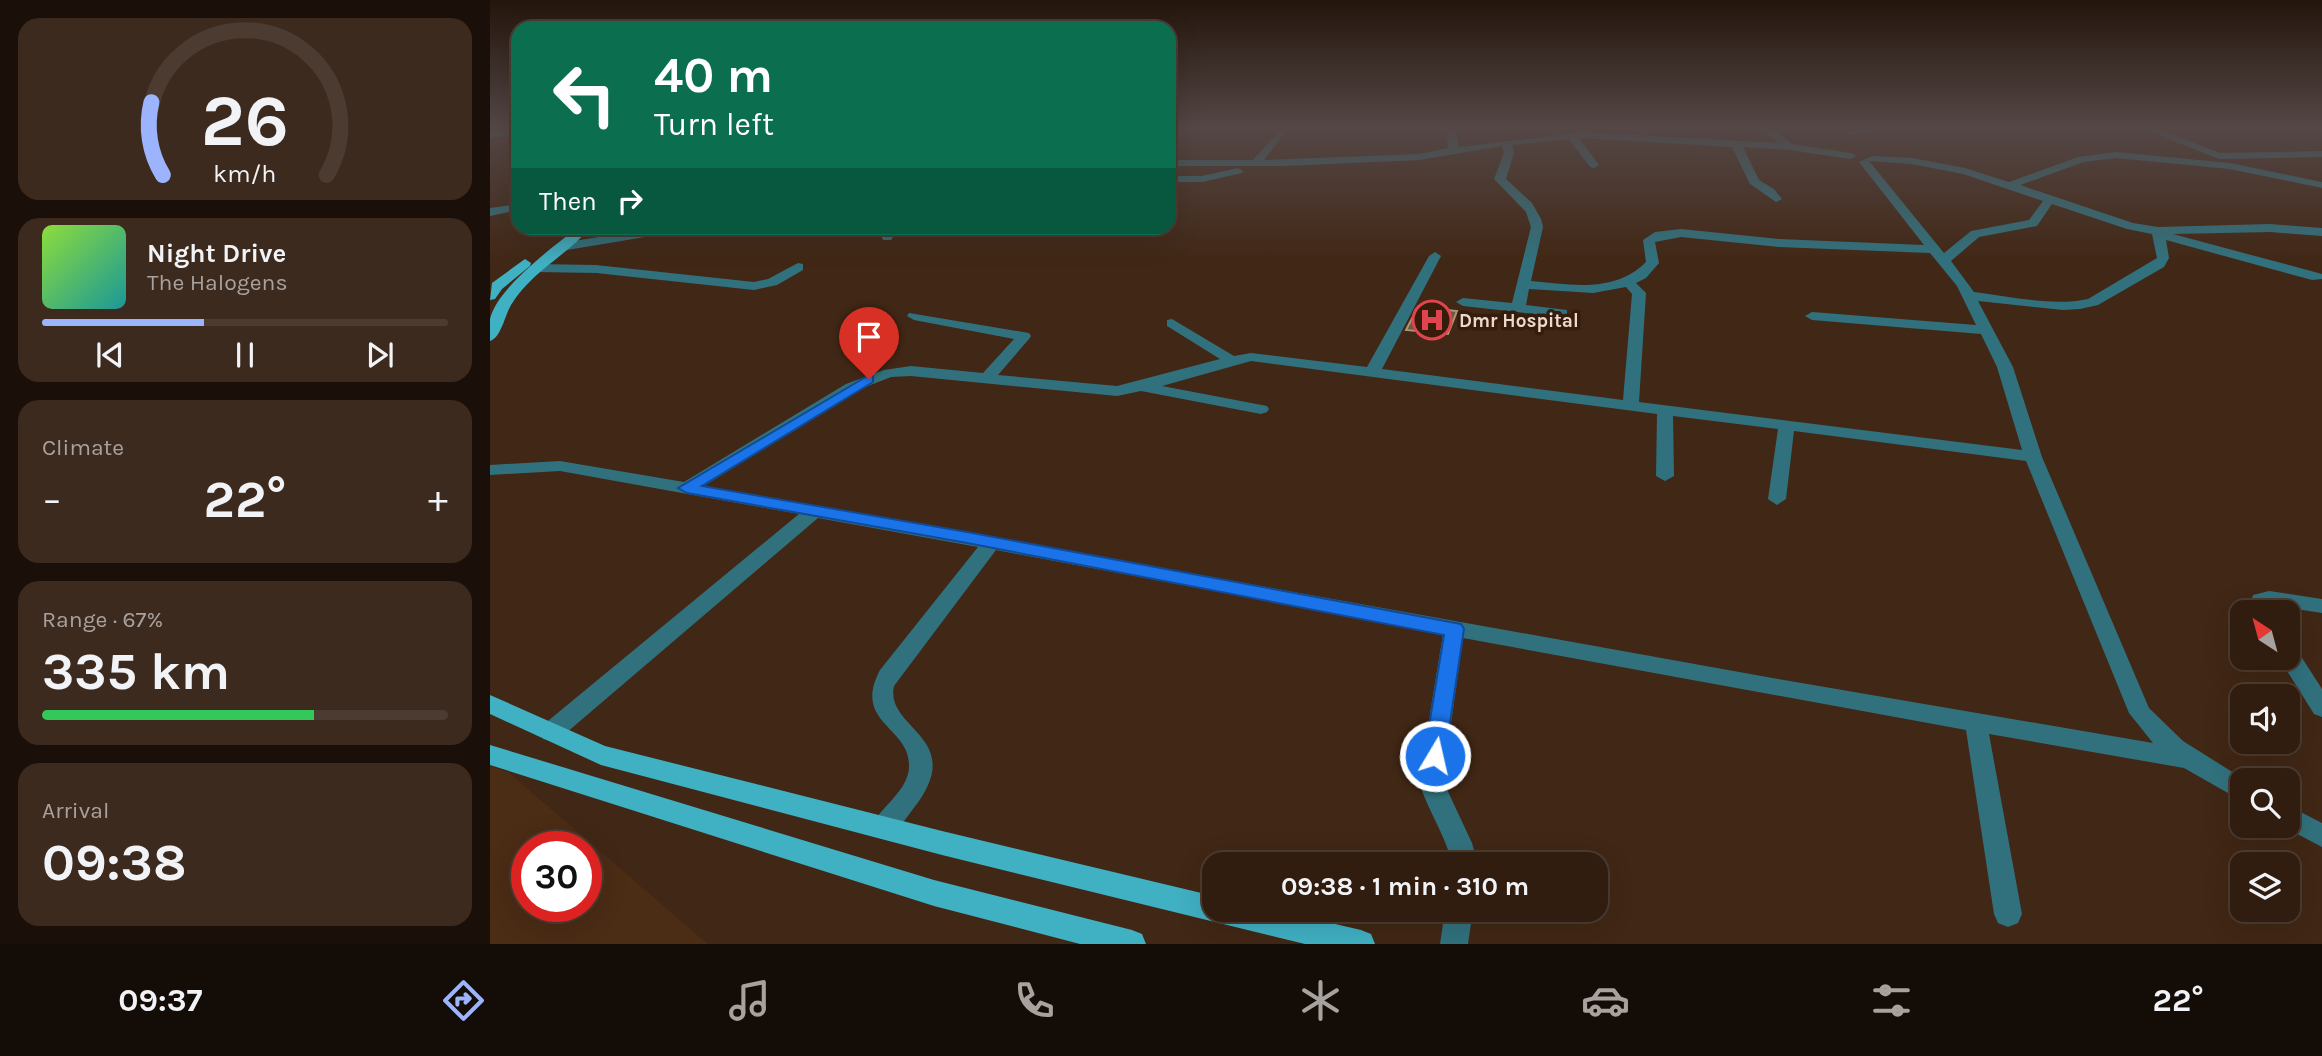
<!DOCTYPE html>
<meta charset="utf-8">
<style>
body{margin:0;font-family:Karla,sans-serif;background:#3d2a1e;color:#f1f3f6;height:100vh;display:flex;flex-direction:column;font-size:26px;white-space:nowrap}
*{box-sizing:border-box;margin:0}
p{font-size:23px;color:#a8a29f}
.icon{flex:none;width:38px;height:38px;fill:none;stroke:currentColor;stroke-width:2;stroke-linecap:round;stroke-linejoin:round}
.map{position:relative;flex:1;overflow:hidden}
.sheet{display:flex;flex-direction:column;gap:18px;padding:18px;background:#1b1009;width:490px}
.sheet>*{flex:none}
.top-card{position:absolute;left:21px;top:21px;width:665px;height:214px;border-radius:21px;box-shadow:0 7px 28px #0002,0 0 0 2px #4c3b30;background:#0b6e4f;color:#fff;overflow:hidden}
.needle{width:46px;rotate:324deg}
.controls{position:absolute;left:1740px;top:600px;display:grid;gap:14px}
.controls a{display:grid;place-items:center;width:70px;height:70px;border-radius:14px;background:#311d10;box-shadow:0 7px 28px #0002,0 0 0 2px #4c3b30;font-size:35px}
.speed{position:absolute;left:21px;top:831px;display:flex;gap:14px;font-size:35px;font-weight:700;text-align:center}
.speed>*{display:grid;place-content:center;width:91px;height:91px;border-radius:50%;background:#311d10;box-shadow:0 7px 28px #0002,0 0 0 2px #4c3b30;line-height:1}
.speed .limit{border:10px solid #d22;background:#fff;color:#111}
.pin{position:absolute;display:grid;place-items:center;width:60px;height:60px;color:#fff;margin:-72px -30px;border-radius:50% 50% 50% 0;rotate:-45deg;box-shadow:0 0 7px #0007}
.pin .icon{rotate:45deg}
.me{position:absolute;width:77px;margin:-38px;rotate:9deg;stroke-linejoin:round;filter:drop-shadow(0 0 5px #0008)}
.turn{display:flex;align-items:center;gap:24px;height:147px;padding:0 28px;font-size:32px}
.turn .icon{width:91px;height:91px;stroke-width:2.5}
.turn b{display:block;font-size:49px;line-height:60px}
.then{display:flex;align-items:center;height:66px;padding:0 28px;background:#0003;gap:14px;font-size:26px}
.big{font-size:52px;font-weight:700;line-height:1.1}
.sheet .tile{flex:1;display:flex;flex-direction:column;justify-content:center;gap:10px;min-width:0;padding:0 24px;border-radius:21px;background:#3d2a1e}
.sheet .dial{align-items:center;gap:0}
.dial svg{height:182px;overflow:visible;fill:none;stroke:#4c3b30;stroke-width:7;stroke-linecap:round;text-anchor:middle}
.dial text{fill:#f1f3f6;stroke:none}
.song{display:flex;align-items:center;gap:21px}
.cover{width:84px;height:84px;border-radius:10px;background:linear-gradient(135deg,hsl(90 70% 55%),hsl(180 70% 35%))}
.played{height:7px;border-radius:4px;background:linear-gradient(90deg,#9cb4fd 40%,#4c3b30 40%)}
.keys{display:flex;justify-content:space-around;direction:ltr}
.heat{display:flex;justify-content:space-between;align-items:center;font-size:38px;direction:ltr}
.charge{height:10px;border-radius:5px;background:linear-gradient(90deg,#34c759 67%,#4c3b30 0)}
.trip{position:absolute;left:712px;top:852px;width:406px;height:70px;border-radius:21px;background:#311d10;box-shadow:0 7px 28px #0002,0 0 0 2px #4c3b30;font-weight:700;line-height:70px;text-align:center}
.tab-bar{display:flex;height:112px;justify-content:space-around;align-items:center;background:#140c06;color:#a8a29f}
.tab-bar .icon{width:49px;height:49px}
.tab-bar .selected{color:#9cb4fd}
.tab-bar b{font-size:32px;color:#f1f3f6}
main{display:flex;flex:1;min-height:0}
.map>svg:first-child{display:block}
</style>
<main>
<section class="sheet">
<div class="tile dial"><svg viewBox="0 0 100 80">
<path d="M14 69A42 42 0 1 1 86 69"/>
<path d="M14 69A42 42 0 0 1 9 37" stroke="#9cb4fd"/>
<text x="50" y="56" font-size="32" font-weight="700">26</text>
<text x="50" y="72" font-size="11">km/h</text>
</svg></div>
<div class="tile">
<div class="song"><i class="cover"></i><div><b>Night Drive</b><p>The Halogens</p></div></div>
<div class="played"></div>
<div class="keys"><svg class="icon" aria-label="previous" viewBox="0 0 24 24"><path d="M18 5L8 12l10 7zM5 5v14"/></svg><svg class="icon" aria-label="pause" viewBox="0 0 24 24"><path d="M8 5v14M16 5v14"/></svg><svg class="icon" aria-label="next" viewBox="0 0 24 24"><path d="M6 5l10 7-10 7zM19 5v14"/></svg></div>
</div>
<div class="tile"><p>Climate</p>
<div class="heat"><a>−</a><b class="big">22°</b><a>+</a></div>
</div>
<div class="tile"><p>Range · 67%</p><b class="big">335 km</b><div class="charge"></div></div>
<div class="tile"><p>Arrival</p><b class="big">09:38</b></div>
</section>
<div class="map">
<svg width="1832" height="944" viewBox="0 0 1832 944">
<rect width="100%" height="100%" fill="#412715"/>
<path fill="#4b2c15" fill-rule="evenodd" d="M0,766L18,772L218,944H0ZM37,847H96V906H37Z"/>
<polygon fill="#6e583e" stroke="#ac9579" stroke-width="2" points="928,307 967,311 958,334 916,330"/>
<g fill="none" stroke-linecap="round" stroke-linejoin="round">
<g fill="#31717d" fill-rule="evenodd">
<path d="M956,128H966L969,147L1094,132L1288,143L1270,128H1282L1302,144L1361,153L1366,156L1361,159L1299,150L1253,147L1269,180L1284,189L1292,199L1286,202L1260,184L1242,147L1089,138L1109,165L1104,168L1100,167L1079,139L1022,145L1024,153L1016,179L1042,203L1051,219L1053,227L1041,281C1082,285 1125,293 1156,262L1153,240L1165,232L1191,229L1289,239L1434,245L1369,162L1382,156L1422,158L1475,168L1519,182L1588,157L1626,152L1740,163L1832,182V188L1740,169L1626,158L1594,162L1530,185L1643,223L1668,227L1780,224L1832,228V236L1780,232L1683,234L1832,274V279L1822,280L1676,240L1679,258L1674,267L1608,305L1590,309L1573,310L1488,301L1523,367L1552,457L1659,708L1693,741L1755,780H1752V801L1694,768L1499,734L1532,914L1528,923L1518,927L1508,923L1504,914L1476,730L973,638L953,781L982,843L988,864H962C956,835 937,810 929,781L953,634L506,550L404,686C394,730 480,737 423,809C414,821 406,834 393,839L384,836L380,828C390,807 420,790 419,765C419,726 362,723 390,670L488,547L328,518L69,739L61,741L53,739L49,732L53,725L309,514L70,471L0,475V465L70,461L194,482L356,384L394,370L421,366L493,373L524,339L424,320L417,316L419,313L539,333L541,336L539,339L508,375L627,386L730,359L677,326V320L682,319L744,356L761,353L877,367L939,256L945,252L951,256L892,369L1133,400L1142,294L1136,287L1103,293L1039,289L1036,305L1077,310V316L1072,317L973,306L966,302L973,298L1022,303L1041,227L1036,212L1004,179L1014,153L1012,146L929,160L792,166H679V160H763L789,131L794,134L774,160L929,154L958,148ZM1379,161L1422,164L1473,174L1553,201L1539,220L1481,231L1454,253ZM1562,204L1637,229L1662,234L1667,258L1598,299C1562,307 1520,296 1484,292L1461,261L1489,237L1547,226ZM1191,237L1289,247L1440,253L1467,286L1486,325L1322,312L1315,316L1322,320L1491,334L1507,367L1532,450L1149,402L1156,293L1146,283L1156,278L1169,263L1165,242ZM761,361L1167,414L1166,476L1175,481L1184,476L1183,416L1288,429L1278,499L1287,505L1296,499L1304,431L1536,461L1639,713L1663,743L1288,679L214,486L368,390L401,377L421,376L627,396L651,391L771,414L777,412L779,409L777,406L672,386Z"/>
<polygon points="1369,128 1410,128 1362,135 1357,132"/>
<polygon points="1651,128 1666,128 1730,153 1832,151 1832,157 1729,159"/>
<polygon points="28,129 28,135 0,138 0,132"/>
<polygon points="748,168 753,171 752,173 712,182 679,182 679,176 712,176"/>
<polygon points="28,204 28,210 0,216 0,208"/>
<polygon points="166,228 191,228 185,232 71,251 65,247 71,243"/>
<polygon points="388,228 400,228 403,237 401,240 393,240"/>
<polygon points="308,263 313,264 313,270 287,285 264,290 106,273 46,272 39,268 46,264 106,265 264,282 278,279"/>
<polygon points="1779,591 1832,599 1832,613 1780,605 1781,612 1761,612 1759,608 1763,595"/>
<polygon points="1797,645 1805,647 1832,689 1832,717 1824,714 1789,658 1797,658"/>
<polygon points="1797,805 1832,823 1832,847 1792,826 1797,826"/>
<polygon points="955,910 983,910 978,944 950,944"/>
</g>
<g fill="#40b0c3" fill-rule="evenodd">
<path d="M87,228H100C76,256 41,272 21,305C15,315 11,338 0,341C0,335 0,326 0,319C7,288 63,247 87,228Z"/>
<polygon points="35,259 41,263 40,266 12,289 5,299 0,300 2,283"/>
<polygon points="0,695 115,746 452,831 724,896 724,910 785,910 871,930 881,934 885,944 815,944 452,855 111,765 0,714"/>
<polygon points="0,745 444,880 642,930 652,934 656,944 590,944 444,906 0,765"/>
</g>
</g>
<linearGradient id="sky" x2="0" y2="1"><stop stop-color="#24150c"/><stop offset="0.49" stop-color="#544746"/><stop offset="1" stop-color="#544746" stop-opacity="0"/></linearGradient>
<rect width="1832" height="261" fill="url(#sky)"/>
<polygon fill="#1a73e8" stroke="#114b97" stroke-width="2" points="379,375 383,376 383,382 212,486 477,532 971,624 974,629 955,756 952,762 945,765 937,762 934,756 954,635 477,543 197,493 188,488"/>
<defs>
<symbol id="hospital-ring" viewBox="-11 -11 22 22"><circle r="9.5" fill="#361d0b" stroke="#e0444e" stroke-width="1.5"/><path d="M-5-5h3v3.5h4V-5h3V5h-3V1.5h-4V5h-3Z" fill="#e0444e"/></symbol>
</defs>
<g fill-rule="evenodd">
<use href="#hospital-ring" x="920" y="298" width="44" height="44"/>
</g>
<g text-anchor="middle" stroke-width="7" stroke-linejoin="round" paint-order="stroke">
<g font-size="19" font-weight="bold" fill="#ebd9ce" stroke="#361d0b" text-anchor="start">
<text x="969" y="327">Dmr Hospital</text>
</g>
</g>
</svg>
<div class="controls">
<a><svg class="needle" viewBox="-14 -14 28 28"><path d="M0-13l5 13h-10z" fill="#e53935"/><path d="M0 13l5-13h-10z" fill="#a8a29f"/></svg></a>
<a><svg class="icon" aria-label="sound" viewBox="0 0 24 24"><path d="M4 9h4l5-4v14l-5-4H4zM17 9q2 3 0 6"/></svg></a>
<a><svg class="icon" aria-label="search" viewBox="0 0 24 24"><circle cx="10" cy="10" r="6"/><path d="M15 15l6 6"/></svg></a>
<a><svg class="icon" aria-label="layers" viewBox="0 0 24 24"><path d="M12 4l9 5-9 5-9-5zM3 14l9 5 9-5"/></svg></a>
</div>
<div class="speed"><div class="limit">30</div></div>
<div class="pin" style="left:379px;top:379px;background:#d93025"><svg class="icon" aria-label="arrive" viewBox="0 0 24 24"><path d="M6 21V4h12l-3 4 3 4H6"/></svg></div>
<svg class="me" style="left:945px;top:756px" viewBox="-20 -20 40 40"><circle r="17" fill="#1a73e8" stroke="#fff" stroke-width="3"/><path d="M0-11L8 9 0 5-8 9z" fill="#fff"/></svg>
<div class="trip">09:38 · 1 min · 310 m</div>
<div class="top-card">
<div class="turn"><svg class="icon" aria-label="left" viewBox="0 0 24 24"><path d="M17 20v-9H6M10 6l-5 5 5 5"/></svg><div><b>40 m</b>Turn left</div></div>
<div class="then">Then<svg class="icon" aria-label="right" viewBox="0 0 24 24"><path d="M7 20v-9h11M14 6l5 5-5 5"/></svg></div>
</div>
</div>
</main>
<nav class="tab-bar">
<b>09:37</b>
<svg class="icon selected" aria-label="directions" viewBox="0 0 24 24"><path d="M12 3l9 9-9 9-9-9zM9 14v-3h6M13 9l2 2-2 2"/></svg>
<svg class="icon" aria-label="music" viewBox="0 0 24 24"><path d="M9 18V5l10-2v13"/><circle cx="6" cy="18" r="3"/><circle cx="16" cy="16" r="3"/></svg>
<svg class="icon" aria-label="phone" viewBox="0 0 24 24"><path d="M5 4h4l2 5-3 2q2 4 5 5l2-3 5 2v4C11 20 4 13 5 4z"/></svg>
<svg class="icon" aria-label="climate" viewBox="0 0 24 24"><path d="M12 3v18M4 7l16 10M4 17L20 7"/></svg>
<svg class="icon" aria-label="car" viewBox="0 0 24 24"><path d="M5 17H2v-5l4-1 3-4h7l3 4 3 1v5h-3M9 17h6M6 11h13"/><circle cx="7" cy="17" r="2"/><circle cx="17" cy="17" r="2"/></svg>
<svg class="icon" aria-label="filters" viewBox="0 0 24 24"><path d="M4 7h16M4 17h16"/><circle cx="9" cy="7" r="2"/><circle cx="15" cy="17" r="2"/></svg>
<b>22°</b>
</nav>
